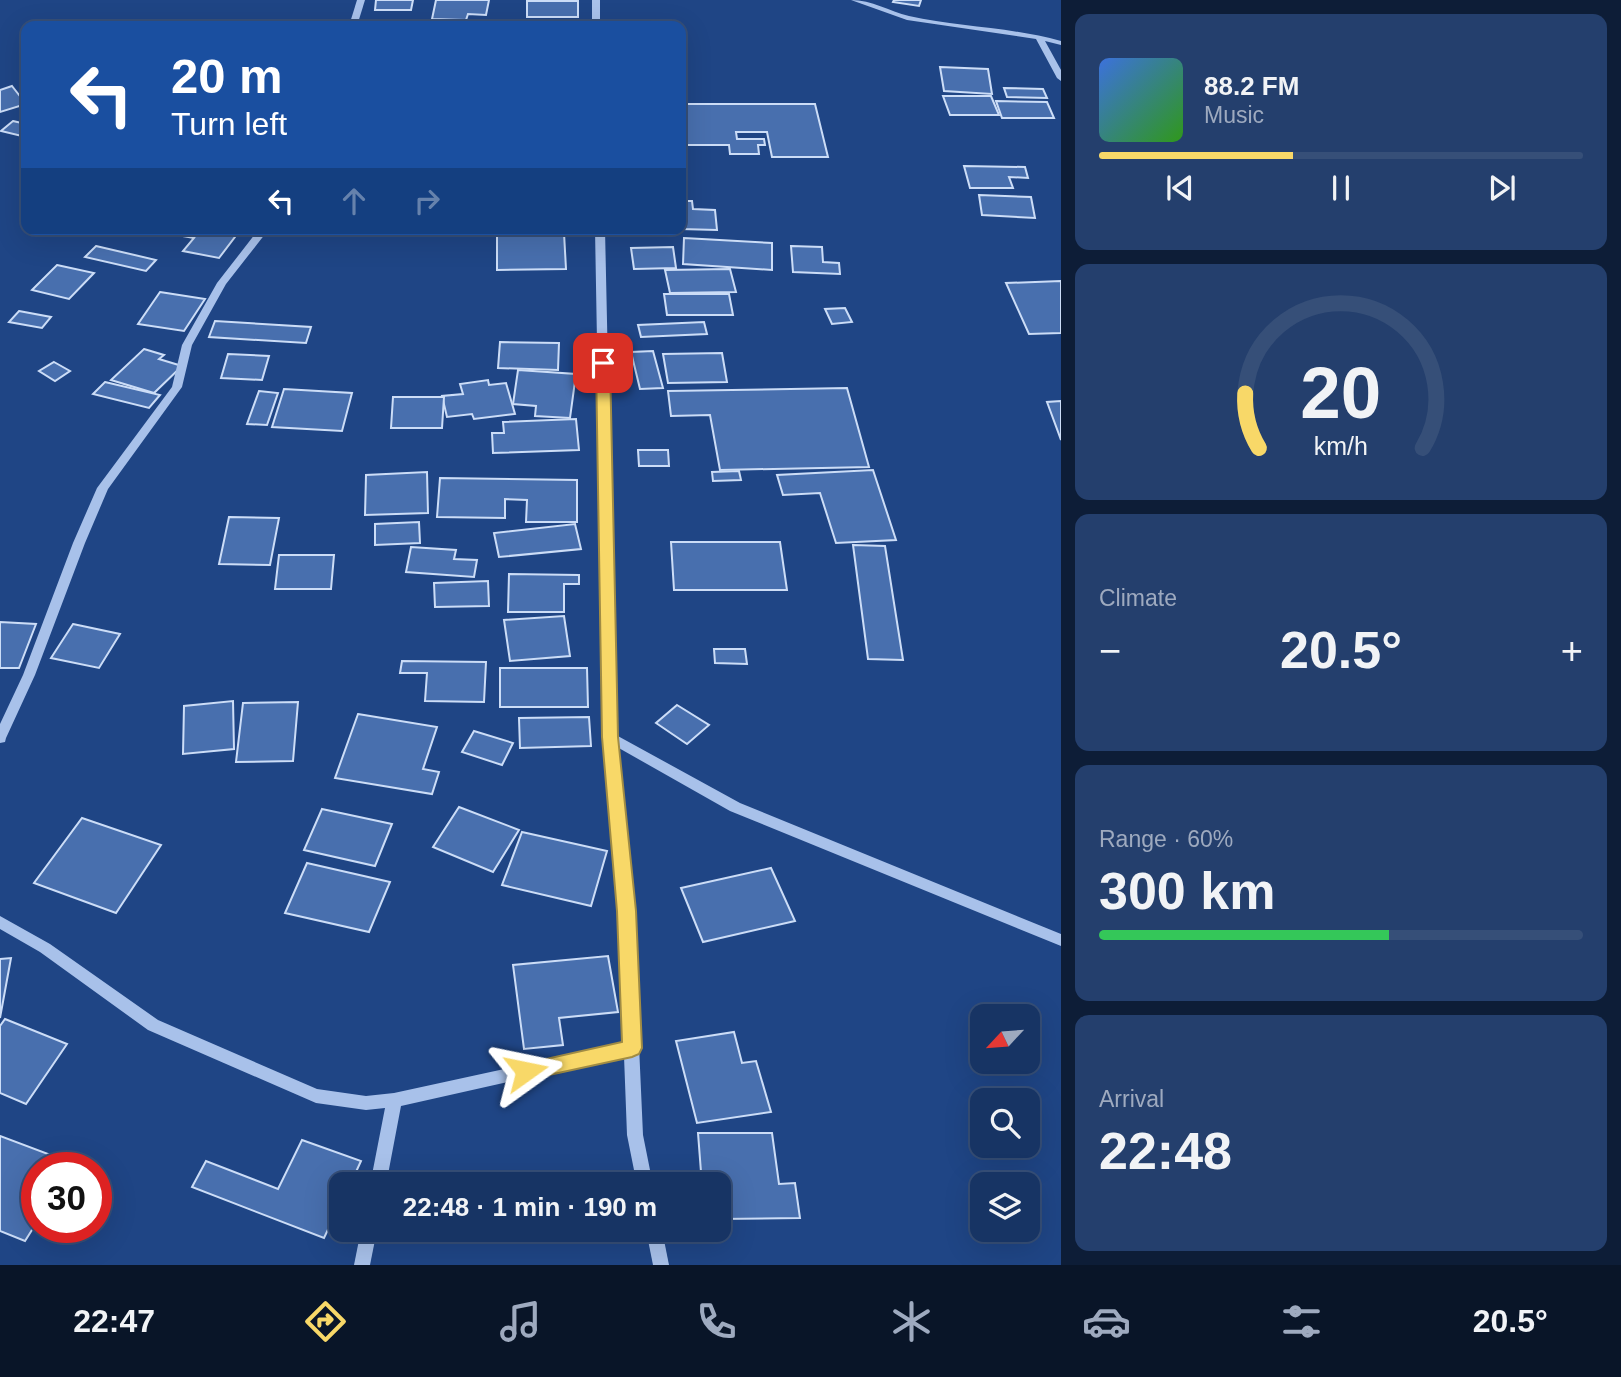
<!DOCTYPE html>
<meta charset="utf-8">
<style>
body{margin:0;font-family:Helvetica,sans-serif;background:#243f6d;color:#f1f3f6;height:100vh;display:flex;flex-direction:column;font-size:26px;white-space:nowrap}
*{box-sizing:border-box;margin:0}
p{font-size:23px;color:#9eaabf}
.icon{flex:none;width:38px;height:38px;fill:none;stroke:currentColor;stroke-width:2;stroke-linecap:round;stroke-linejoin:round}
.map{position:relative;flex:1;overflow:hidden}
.panel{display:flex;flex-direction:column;gap:14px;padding:14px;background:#0d1d37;width:560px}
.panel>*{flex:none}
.top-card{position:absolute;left:21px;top:21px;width:665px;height:214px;border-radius:14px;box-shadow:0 7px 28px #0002,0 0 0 2px #364f78;background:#1a4fa0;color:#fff;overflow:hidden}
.needle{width:46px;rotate:244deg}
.fabs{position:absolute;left:970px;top:1004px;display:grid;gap:14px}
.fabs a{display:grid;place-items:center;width:70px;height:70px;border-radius:14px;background:#173464;box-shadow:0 7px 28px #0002,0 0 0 2px #364f78;font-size:35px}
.speed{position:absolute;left:21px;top:1152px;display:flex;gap:14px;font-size:35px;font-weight:700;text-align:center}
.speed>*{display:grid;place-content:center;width:91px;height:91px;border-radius:50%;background:#173464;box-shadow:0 7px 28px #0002,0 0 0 2px #364f78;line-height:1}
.speed .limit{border:10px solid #d22;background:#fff;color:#111}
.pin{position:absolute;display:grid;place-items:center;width:60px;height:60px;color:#fff;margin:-30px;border-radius:14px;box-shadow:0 4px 10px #0006}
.me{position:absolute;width:77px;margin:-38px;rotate:78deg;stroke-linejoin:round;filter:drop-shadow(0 0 5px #0008)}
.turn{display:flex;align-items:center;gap:24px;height:147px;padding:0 35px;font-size:32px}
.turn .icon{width:91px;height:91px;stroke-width:2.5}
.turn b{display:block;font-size:49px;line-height:60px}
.lanes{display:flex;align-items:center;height:66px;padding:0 35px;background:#0003;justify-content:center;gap:35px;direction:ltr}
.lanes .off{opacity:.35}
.big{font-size:52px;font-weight:700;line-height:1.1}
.panel .tile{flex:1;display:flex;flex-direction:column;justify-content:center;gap:10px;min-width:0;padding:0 24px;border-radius:14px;background:#243f6d}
.panel .dial{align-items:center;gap:0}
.dial svg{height:182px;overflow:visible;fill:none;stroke:#364f78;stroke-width:7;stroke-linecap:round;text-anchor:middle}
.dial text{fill:#f1f3f6;stroke:none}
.song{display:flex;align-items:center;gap:21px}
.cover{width:84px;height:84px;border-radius:10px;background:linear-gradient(135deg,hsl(220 70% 55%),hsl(110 70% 35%))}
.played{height:7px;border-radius:4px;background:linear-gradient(90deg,#f8d868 40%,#364f78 40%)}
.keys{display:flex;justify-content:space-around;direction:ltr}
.heat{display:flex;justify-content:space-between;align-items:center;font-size:38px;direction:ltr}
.charge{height:10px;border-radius:5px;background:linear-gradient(90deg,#34c759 60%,#364f78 0)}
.trip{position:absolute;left:329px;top:1172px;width:402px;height:70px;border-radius:14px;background:#173464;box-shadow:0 7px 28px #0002,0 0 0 2px #364f78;font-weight:700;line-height:70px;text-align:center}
.menu{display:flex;height:112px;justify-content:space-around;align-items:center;background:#091528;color:#9eaabf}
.menu .icon{width:49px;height:49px}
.menu .active{color:#f8d868}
.menu b{font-size:32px;color:#f1f3f6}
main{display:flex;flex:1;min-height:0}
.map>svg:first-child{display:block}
</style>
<main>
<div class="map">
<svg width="1061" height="1265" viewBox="0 0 1061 1265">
<rect width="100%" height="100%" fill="#1f4585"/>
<g fill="#486fae" stroke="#ccddf7" stroke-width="2">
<polygon points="376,0 413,0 411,10 375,10"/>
<polygon points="436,0 489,0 486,15 468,14 466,20 432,19"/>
<polygon points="894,0 921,0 919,6 893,2"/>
<rect x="527" y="1" width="51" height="16"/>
<polygon points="581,20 582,26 517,26 517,22"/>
<polygon points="940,67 988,69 992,94 944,91"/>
<polygon points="12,86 26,104 0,112 0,90"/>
<polygon points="1004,88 1043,89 1047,98 1007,97"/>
<polygon points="943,96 991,96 999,115 950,115"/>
<polygon points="996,101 1047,102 1054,118 1002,118"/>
<polygon points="681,104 815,104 828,157 772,157 767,132 736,132 737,139 764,139 765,145 758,145 759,154 730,154 729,145 681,145"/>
<polygon points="13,121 26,124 26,137 1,131"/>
<polygon points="964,166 1025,167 1028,178 1009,177 1013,188 970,188"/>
<polygon points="979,195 1031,197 1035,218 982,215"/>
<polygon points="681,201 692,201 693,209 715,210 717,230 681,229"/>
<polygon points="189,229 241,229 219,258 183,251 194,238 183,236"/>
<polygon points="497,233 564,233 566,269 497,270"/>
<polygon points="684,238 772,243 772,270 683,264"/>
<polygon points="96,246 156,260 146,271 85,257"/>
<polygon points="791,246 822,247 823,262 839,263 840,274 793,272"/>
<polygon points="673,247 676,268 634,269 631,248"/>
<polygon points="57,265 94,273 69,299 32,290"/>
<polygon points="730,269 736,292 670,293 665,270"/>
<polygon points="1061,281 1061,333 1029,334 1006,283"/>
<polygon points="160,292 205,299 184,331 138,324"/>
<polygon points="664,294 729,294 733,315 667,315"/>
<polygon points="845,308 852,322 832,324 825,309"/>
<polygon points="19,311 51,317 42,328 9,322"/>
<polygon points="215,321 311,327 306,343 209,337"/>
<polygon points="704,322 707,334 641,337 638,325"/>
<polygon points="500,342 559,343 558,370 498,368"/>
<polygon points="144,349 164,355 159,359 182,366 154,393 111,380"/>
<polygon points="653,351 663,388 640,389 631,352"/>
<polygon points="722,353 727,382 668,383 663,354"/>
<polygon points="228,354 269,356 262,380 221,378"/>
<polygon points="54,362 70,371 55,381 39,371"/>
<polygon points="518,370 576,374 570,418 535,416 536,406 513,404"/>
<polygon points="488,380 489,385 506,383 515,414 474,419 472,414 447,417 442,396 463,394 460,384"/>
<polygon points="105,382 160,395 149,408 93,394"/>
<polygon points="847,388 869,467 720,470 710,415 671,416 668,391"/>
<polygon points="284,389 352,393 342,431 272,427"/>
<polygon points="259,391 278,393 267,425 247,424"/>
<polygon points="393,397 444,397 442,428 391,428"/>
<polygon points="1061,401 1061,440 1047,402"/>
<polygon points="576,419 579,450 493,453 492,433 504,433 503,422"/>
<polygon points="638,450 668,450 669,466 639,466"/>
<polygon points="873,470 896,540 836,543 820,493 783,495 777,475"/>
<polygon points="739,471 741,480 713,481 712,472"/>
<polygon points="427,472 428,513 365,515 366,475"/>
<polygon points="440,478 577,480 577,522 526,522 527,500 505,499 505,518 437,517"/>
<polygon points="229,517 279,518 270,565 219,564"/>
<polygon points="419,522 420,543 375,545 375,524"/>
<polygon points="575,524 581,549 499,557 494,533"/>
<polygon points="671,542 780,542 787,590 674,590"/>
<polygon points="853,545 885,546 903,660 868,659"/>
<polygon points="411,547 456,550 454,559 477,560 474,577 406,572"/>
<polygon points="279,555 334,555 331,589 275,589"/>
<polygon points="509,574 579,575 579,584 564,584 564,612 508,612"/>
<polygon points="488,581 489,606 435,607 434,583"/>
<polygon points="564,616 570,656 510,661 504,620"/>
<polygon points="0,622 36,624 19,668 0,668"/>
<polygon points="73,624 120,634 99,668 51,658"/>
<polygon points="714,649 745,649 747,664 715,663"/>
<polygon points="402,661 486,662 484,702 425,701 427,673 400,673"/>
<polygon points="500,668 587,668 588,707 500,707"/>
<polygon points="233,701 234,749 183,754 184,706"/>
<polygon points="298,702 293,761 236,762 243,703"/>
<polygon points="677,705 709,725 687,744 656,723"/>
<polygon points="358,714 437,727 423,769 439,772 432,794 335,778"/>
<polygon points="589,717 591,746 520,748 519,718"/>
<polygon points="474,731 513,743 502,765 462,752"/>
<polygon points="459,807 519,830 493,872 433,847"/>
<polygon points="322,809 392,824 375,866 304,850"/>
<polygon points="82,818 161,845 116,913 34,883"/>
<polygon points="522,832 607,851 591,906 502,885"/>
<polygon points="307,863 390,882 369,932 285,913"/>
<polygon points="771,868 795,921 703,942 681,888"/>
<polygon points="608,956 618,1012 559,1018 563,1045 524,1049 513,965"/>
<polygon points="11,958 0,1018 0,959"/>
<polygon points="5,1019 67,1044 26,1104 0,1093 0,1026"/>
<polygon points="734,1032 742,1063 756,1061 771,1112 697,1123 676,1041"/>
<polygon points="698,1133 772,1133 779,1184 795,1183 800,1218 719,1219 719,1185 702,1185"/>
<polygon points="0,1136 72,1163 70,1167 37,1167 37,1222 25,1241 0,1231"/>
<polygon points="302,1140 361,1161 350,1185 341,1185 341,1202 324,1238 192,1187 206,1161 278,1189"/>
</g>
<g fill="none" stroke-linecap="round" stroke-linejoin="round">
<g fill="#a8c1ea" fill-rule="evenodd">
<polygon points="357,0 365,0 357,26 349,26"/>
<rect x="592" y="0" width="8" height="26"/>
<path d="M851,0C872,0 889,11 909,16C959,27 1011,27 1061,41V45L1045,41L1061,70V81L1057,78L1036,39L907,20Z"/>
<polygon points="259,229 269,229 226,284 192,345 182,387 108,489 85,543 35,675 6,738 5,742 0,743 0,724 23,675 73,543 97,488 172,387 182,345 217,283"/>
<polygon points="595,229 605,229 616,735 740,803 1061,934 1061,946 730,811 617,747 633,911 643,1135 653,1185 637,1185 627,1135 624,1056 401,1106 386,1185 370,1185 385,1108 366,1110 316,1103 148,1030 40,952 0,929 0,916 50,944 158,1020 317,1089 366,1096 394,1093 624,1043 619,911 604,737"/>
<polygon points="361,1230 377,1230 370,1265 354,1265"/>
<polygon points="646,1230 662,1230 669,1265 653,1265"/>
</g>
</g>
<polygon fill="#f8d868" stroke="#a18c44" stroke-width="2" points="603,359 610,363 618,737 636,911 642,1048 639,1054 632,1057 526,1080 519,1078 516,1071 519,1065 622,1042 617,911 602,737 596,363"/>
</svg>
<div class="fabs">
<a><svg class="needle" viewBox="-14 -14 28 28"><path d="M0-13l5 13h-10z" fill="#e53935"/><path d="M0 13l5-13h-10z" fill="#9eaabf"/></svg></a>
<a><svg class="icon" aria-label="search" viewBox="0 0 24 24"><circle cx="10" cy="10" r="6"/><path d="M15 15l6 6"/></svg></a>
<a><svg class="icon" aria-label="layers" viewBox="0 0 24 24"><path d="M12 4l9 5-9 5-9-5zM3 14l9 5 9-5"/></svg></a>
</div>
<div class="speed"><div class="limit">30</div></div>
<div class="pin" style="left:603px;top:363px;background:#d93025"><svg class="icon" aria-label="arrive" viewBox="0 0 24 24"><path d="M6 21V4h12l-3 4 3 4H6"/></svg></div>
<svg class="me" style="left:526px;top:1071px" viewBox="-20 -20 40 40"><path d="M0-17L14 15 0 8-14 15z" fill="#f8d868" stroke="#fff" stroke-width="4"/></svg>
<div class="trip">22:48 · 1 min · 190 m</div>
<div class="top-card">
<div class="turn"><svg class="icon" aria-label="left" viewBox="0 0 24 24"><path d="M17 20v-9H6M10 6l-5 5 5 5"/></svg><div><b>20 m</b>Turn left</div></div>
<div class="lanes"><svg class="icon" aria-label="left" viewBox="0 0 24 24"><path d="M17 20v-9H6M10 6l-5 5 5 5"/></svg><svg class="icon off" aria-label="ahead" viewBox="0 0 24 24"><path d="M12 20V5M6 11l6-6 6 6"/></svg><svg class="icon off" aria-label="right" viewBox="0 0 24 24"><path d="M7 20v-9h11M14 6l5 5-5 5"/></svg></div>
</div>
</div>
<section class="panel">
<div class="tile">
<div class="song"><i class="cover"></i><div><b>88.2 FM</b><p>Music</p></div></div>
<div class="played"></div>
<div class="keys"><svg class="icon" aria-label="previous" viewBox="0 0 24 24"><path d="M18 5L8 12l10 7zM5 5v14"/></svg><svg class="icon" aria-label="pause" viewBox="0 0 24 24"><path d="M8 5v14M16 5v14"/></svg><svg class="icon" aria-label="next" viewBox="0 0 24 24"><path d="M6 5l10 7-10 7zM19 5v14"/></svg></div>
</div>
<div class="tile dial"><svg viewBox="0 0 100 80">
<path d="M14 69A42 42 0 1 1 86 69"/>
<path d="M14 69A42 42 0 0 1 8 45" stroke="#f8d868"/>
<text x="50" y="56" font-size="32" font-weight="700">20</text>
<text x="50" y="72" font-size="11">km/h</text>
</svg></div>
<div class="tile"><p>Climate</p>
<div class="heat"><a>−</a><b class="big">20.5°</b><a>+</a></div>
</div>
<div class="tile"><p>Range · 60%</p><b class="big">300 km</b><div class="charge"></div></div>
<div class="tile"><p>Arrival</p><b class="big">22:48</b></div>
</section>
</main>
<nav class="menu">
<b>22:47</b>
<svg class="icon active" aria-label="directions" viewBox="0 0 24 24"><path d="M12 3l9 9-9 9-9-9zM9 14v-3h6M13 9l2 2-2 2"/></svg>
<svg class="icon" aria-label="music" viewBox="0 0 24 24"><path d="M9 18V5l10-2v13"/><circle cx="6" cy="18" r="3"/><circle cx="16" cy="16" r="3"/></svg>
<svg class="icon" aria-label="phone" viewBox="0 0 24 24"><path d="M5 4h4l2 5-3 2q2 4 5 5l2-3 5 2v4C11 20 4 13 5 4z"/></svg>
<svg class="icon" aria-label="climate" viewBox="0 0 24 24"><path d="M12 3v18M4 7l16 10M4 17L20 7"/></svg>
<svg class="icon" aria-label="car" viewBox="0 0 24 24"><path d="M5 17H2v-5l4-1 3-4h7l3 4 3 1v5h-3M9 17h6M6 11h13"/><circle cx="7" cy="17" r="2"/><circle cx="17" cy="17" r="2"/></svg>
<svg class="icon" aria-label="filters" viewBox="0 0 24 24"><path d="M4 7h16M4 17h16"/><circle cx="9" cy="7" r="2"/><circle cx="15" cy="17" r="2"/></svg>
<b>20.5°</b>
</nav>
